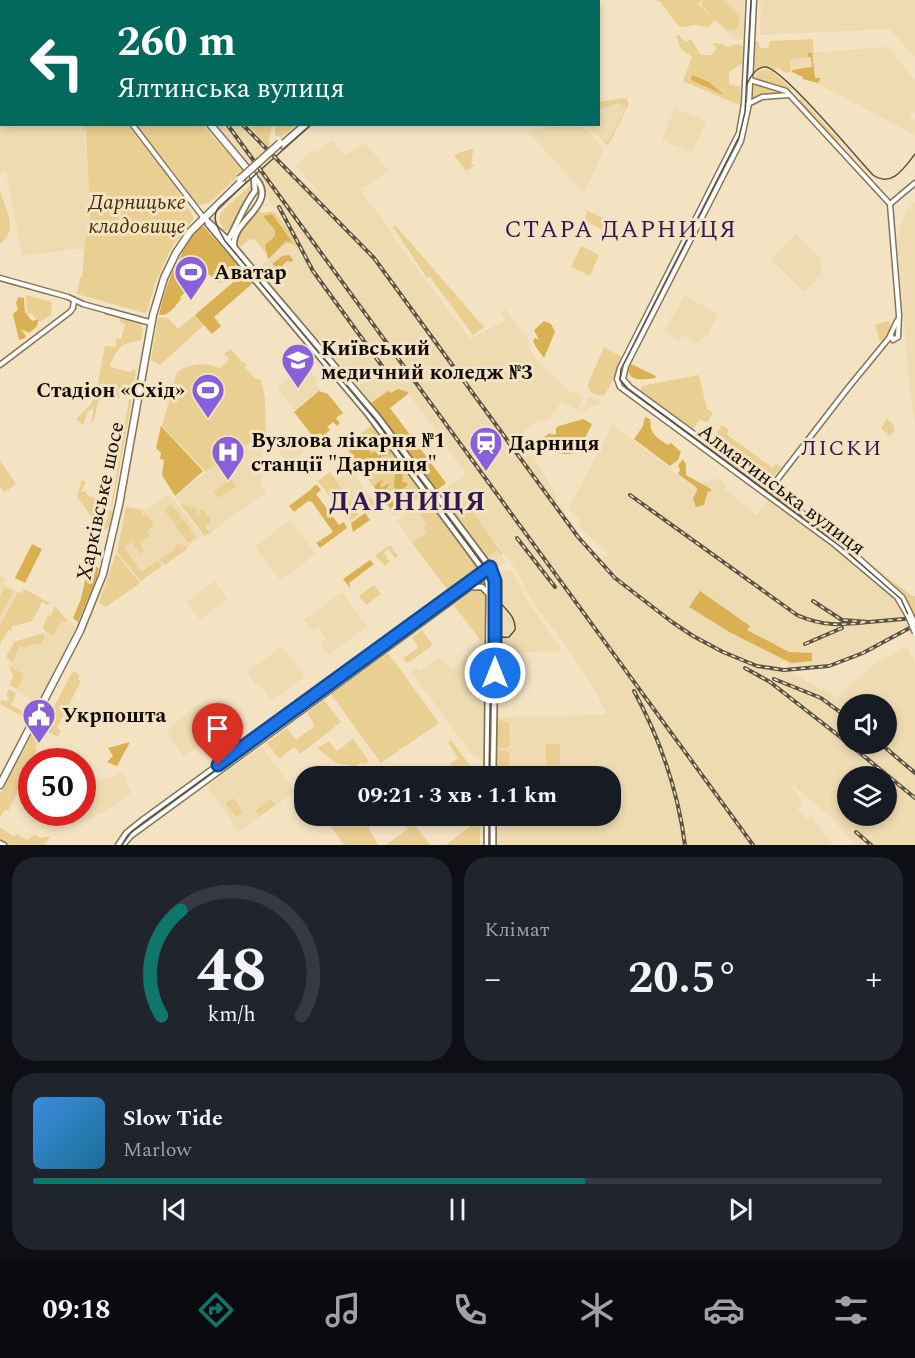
<!DOCTYPE html>
<html lang="uk">
<meta charset="utf-8">
<style>
body{margin:0;font-family:Spectral,serif;background:#20242c;color:#f1f3f6;height:100vh;display:flex;flex-direction:column;font-size:22px;white-space:nowrap}
*{box-sizing:border-box;margin:0}
p{font-size:20px;color:#9ea1a6}
.icon{flex:none;width:33px;height:33px;fill:none;stroke:currentColor;stroke-width:2;stroke-linecap:round;stroke-linejoin:round}
.map{position:relative;height:845px;overflow:hidden}
.sheet{display:flex;flex-direction:column;gap:12px;padding:12px;background:#0d0f14;flex:1}
.sheet>*{flex:none}
.banner{position:absolute;left:0px;top:0px;width:600px;height:126px;box-shadow:0 3px 9px #0003;background:#00695c;color:#fff;overflow:hidden}
.fabs{position:absolute;left:837px;top:694px;display:grid;gap:12px}
.fabs a{display:grid;place-items:center;width:60px;height:60px;border-radius:50%;background:#171b24;box-shadow:0 3px 9px #0003;font-size:30px}
.speed{position:absolute;left:18px;top:748px;display:flex;gap:12px;font-size:30px;font-weight:700;text-align:center}
.speed>*{display:grid;place-content:center;width:78px;height:78px;border-radius:50%;background:#171b24;box-shadow:0 3px 9px #0003;line-height:1}
.speed .limit{border:9px solid #d22;background:#fff;color:#111}
.pin{position:absolute;display:grid;place-items:center;width:51px;height:51px;color:#fff;margin:-62px -26px;border-radius:50% 50% 50% 0;rotate:-45deg;box-shadow:0 0 6px #0007}
.pin .icon{rotate:45deg}
.me{position:absolute;width:66px;margin:-33px;rotate:0deg;stroke-linejoin:round;filter:drop-shadow(0 0 4px #0008)}
.turn{display:flex;align-items:center;gap:21px;height:126px;padding:0 18px;font-size:27px}
.turn .icon{width:78px;height:78px;stroke-width:2.5}
.turn b{display:block;font-size:42px;line-height:51px}
.big{font-size:45px;font-weight:700;line-height:1.1}
.sheet .card{flex:1;display:flex;flex-direction:column;justify-content:center;gap:9px;min-width:0;padding:0 21px;border-radius:24px;background:#20242c}
.sheet .dial{align-items:center;gap:0}
.dial svg{height:156px;overflow:visible;fill:none;stroke:#363941;stroke-width:7;stroke-linecap:round;text-anchor:middle}
.dial text{fill:#f1f3f6;stroke:none}
.song{display:flex;align-items:center;gap:18px}
.cover{width:72px;height:72px;border-radius:9px;background:linear-gradient(135deg,hsl(210 70% 55%),hsl(200 70% 35%))}
.played{height:6px;border-radius:3px;background:linear-gradient(90deg,#0f766e 65%,#363941 65%)}
.keys{display:flex;justify-content:space-around;direction:ltr}
.heat{display:flex;justify-content:space-between;align-items:center;font-size:33px;direction:ltr}
.sheet .tiles{flex:1;display:grid;gap:12px;grid-template-columns:1fr 1fr}
.card:last-child{grid-column:span 2}
.trip{position:absolute;left:294px;top:766px;width:327px;height:60px;border-radius:24px;background:#171b24;box-shadow:0 3px 9px #0003;font-weight:700;line-height:60px;text-align:center}
.dock{display:flex;height:96px;justify-content:space-around;align-items:center;background:#090b0e;color:#9ea1a6}
.dock .icon{width:42px;height:42px}
.dock .active{color:#0f766e}
.dock b{font-size:27px;color:#f1f3f6}
.map>svg:first-child{display:block}
</style>
<div class="map">
<svg width="915" height="845" viewBox="0 0 915 845">
<rect width="100%" height="100%" fill="#f3e3c2"/>
<g fill="#eedbb2" fill-rule="evenodd">
<polygon points="204,0 353,0 202,1"/>
<polygon points="692,0 745,0 743,39 736,40"/>
<polygon points="761,0 915,0 915,58 890,29 760,35"/>
<polygon points="0,44 2,124 83,125 83,129 85,129 90,218 86,231 84,250 75,249 22,256 6,172 0,173"/>
<polygon points="888,47 915,81 915,111 911,114 910,119 915,120 915,135 816,83 803,79 803,77 791,71 785,55"/>
<polygon points="620,102 626,108 608,142 604,142 588,125 598,124 599,109"/>
<polygon points="675,108 706,121 692,153 662,140"/>
<path d="M217,125H250L281,164L322,196L295,165L315,149L318,151L332,140L344,154H347L365,143L389,171L361,189L368,202L381,217L391,231L390,233L470,339L506,320L501,312L505,309L523,333H527L528,345L537,361L570,391L582,396L580,406L576,410L562,401L549,420L535,422L516,438L528,454L534,455L538,465L552,487L567,518L601,560L609,553L578,527L581,522L569,507L613,425L697,489L703,480L707,483L712,477L717,481L719,479L726,485L724,488L756,515L769,499L846,557L895,599L907,625L854,655L822,664L790,667L781,661L780,666L837,698L873,665L906,646L915,664V845H856L831,817L788,781L802,803L797,808L807,820L812,817L833,845H497V816H610V777H497L498,717L605,715L606,713L595,691L571,653L534,603L514,567L469,507L452,502L444,490L466,474L408,393L380,414L258,269L286,243L298,246L293,234L270,202L265,188ZM848,705H886V744H848ZM848,777H886V816H848Z"/>
<polygon points="550,125 582,125 604,149 584,193 528,132"/>
<polygon points="915,201 915,426 910,393 897,237 906,212"/>
<polygon points="796,234 820,257 821,274 804,292 771,259"/>
<polygon points="685,295 718,315 706,338 702,337 697,344 682,336 679,341 664,332"/>
<polygon points="307,367 317,379 314,383 320,390 295,410 277,388 299,369 302,372"/>
<polygon points="588,397 600,399 601,403 578,413 577,411 585,405"/>
<polygon points="262,434 261,485 267,492 205,536 175,497 200,477"/>
<polygon points="290,435 303,452 288,464 275,446"/>
<polygon points="351,470 370,497 355,508 335,479 337,475 342,476"/>
<polygon points="166,495 172,497 202,536 140,581 117,552 126,507 147,510"/>
<polygon points="414,508 427,525 427,531 412,543 397,520"/>
<polygon points="290,520 316,554 280,580 255,546"/>
<polygon points="498,550 506,562 495,570 487,558"/>
<polygon points="505,570 511,571 525,597 560,648 560,652 499,653 499,638 508,639 517,630 513,615 500,601 498,574"/>
<polygon points="0,576 6,579 4,584 18,592 0,625"/>
<polygon points="214,581 227,599 200,620 187,602"/>
<polygon points="342,592 367,626 329,655 320,643 326,638 318,627 312,631 304,620"/>
<polygon points="500,605 513,618 514,623 513,631 508,635 500,635"/>
<polygon points="68,621 76,627 40,704 16,690 24,675 11,666 13,659 19,646 41,643 47,632 54,636 61,622 67,622"/>
<polygon points="282,646 305,676 272,701 259,684 256,685 248,672"/>
<polygon points="485,647 485,719 483,721 483,761 481,758 475,758 411,672 417,668 420,671 440,657 451,670"/>
<polygon points="199,704 218,731 184,757 167,733 174,724"/>
<polygon points="262,747 295,792 239,831 207,786"/>
<polygon points="120,771 128,781 126,784 132,792 102,813 74,825 53,814 82,813 83,784 118,775 117,773"/>
</g>
<g fill="#eacf93">
<path d="M655,0H701L697,4L715,20L709,27C704,27 700,25 696,25C688,25 686,29 678,26L661,3Z"/>
<path d="M703,0H723L740,17L738,27C735,29 733,31 729,30C722,28 705,10 702,4Z"/>
<polygon points="679,35 685,42 691,39 701,55 711,55 717,48 712,43 723,44 727,47 736,44 743,46 742,64 729,72 729,84 740,87 741,106 683,81 692,57 681,49 676,36"/>
<path d="M813,39L814,57L790,59L791,70L788,73L784,72L778,67L775,70C767,64 760,66 753,72L755,42H759L760,48H768L770,41Z"/>
<polygon points="766,69 773,72 792,89 789,91 784,87 754,78 759,71"/>
<polygon points="753,83 785,92 763,94 751,100"/>
<polygon points="622,98 627,99 629,104 610,142 607,145 604,142 608,142 626,108 620,103 599,109 599,102"/>
<polygon points="801,99 839,140 837,142 798,100"/>
<polygon points="83,125 128,125 174,184 194,218 172,247 156,281 147,311 144,313 77,294 80,277 82,277 86,231 90,218 86,130 83,129"/>
<polygon points="136,125 203,125 244,171 209,203 199,205 195,203 180,180"/>
<polygon points="250,125 272,125 269,142 270,146 268,148"/>
<polygon points="275,125 275,124 296,125 281,137 275,135"/>
<polygon points="474,148 471,162 474,166 466,171 454,155"/>
<path d="M253,183V190C242,204 241,216 230,230L224,231L219,220L221,212Z"/>
<path d="M0,190C5,210 20,229 0,244Z"/>
<polygon points="256,207 262,213 274,211 292,235 298,247 286,243 270,258 255,240 250,239 239,248 235,241"/>
<polygon points="584,209 618,225 613,235 579,218 585,219 587,212"/>
<polygon points="395,225 484,327 473,335 430,277 427,278 393,227"/>
<polygon points="581,246 599,255 590,276 571,267"/>
<polygon points="26,295 52,302 51,315 40,322 31,313 27,314"/>
<polygon points="195,315 204,325 160,365 151,360 158,317 168,318 178,329"/>
<path d="M120,318L140,323L143,329L141,340C119,345 121,344 110,364V367L131,372L134,368L136,373L132,396L125,397L126,390L122,389L120,393H118L120,398H108L106,394L109,391L107,390L108,384L103,383L101,391L103,394L99,400L93,423L91,422L94,410L92,409L88,411L83,425L76,419L91,404L97,387L105,346L116,347V338L121,339L125,324L120,322Z"/>
<path d="M888,321L890,323C890,332 888,337 880,341L875,325Z"/>
<path d="M604,347L624,358L605,395C596,396 591,394 587,386Z"/>
<path d="M231,349L242,362L247,364L245,367L254,378L261,380L265,398L266,431L206,472L162,426L177,372C190,363 206,362 220,368L229,360L224,354Z"/>
<polygon points="699,375 707,409 713,413 707,423 700,419 693,429 640,391 642,386"/>
<polygon points="129,399 132,400 112,507 111,506"/>
<polygon points="887,419 893,424 895,430 890,436 881,428"/>
<polygon points="372,425 423,494 394,515 344,446"/>
<polygon points="722,425 729,430 727,435 773,468 776,464 781,467 770,482 711,441"/>
<polygon points="0,461 16,484 4,493 0,486"/>
<polygon points="330,472 354,507 371,497 375,503 363,512 359,507 356,510 359,514 350,521 349,518 347,519 318,481"/>
<polygon points="83,476 83,481 86,481 81,491 86,492 86,494 94,498 103,506 100,519 106,522 109,510 113,511 109,527 104,530 99,527 77,497"/>
<polygon points="231,479 237,486 218,498 214,492"/>
<polygon points="451,500 469,507 503,554 501,555 497,550 488,557 448,505"/>
<polygon points="428,501 479,570 476,575 450,593 412,543 427,532 424,527 427,524 416,510"/>
<polygon points="171,504 182,518 175,523 164,510"/>
<polygon points="180,504 197,508 196,513 198,516 201,513 199,511 203,510 211,520 205,527 209,532 215,530 205,536"/>
<polygon points="126,507 144,510 141,512 143,515 146,514 154,525 147,531 150,536 139,543 144,551 140,554 132,542 124,547 141,572 158,561 161,567 141,581 117,552"/>
<polygon points="183,519 196,537 188,543 174,525"/>
<polygon points="177,543 188,548 165,565 160,559 174,550"/>
<polygon points="390,545 398,556 395,558 388,549 384,553 390,562 385,566 375,555"/>
<polygon points="855,552 912,596 915,596 915,617 913,617 903,597"/>
<polygon points="116,553 140,583 106,607 99,603"/>
<polygon points="374,585 381,594 366,605 359,596"/>
<polygon points="5,587 13,592 0,617 0,596"/>
<polygon points="24,589 50,603 48,605 42,602 32,621 11,627 12,632 8,630 0,645 0,625 18,592 22,593"/>
<polygon points="475,589 481,589 486,593 485,637 481,641 454,605"/>
<polygon points="55,606 68,621 61,622 53,636 44,630 43,627 48,615 51,616"/>
<polygon points="422,630 433,645 407,663 403,658 417,649 418,646 412,637"/>
<polygon points="43,633 45,635 42,643 27,646 25,648 19,646 13,663 7,659 6,657 14,642"/>
<polygon points="388,653 439,723 381,763 331,694"/>
<polygon points="9,665 24,675 17,689 10,685 13,676"/>
<polygon points="73,671 80,675 78,679 81,681 57,728 61,730 58,737 42,729"/>
<polygon points="9,689 16,694 11,705 24,712 22,716 0,704 1,700 7,702 9,698 6,696"/>
<polygon points="324,700 341,722 300,754 294,747 279,759 267,743 287,728 296,740 315,726 307,713"/>
<polygon points="498,720 509,723 510,745 506,748 498,748"/>
<polygon points="35,729 42,733 35,748 37,749 34,755 36,756 8,811 5,809 0,818 0,794"/>
<polygon points="353,739 369,761 364,764 362,762 353,768 350,765 336,763 317,748 329,741 337,751"/>
<polygon points="451,740 478,776 479,777 459,777 450,764 458,758 448,743"/>
<polygon points="546,744 560,744 560,769 546,770"/>
<polygon points="498,750 506,751 510,754 509,777 497,777"/>
<polygon points="233,798 243,812 236,817 225,803"/>
<polygon points="271,799 275,805 260,816 255,811"/>
<polygon points="373,816 369,819 369,830 379,845 344,845 324,817"/>
<polygon points="480,819 480,845 446,845"/>
<polygon points="413,822 430,845 386,845 408,829 406,827"/>
<polygon points="0,827 14,837 17,834 27,840 35,834 40,838 50,836 45,845 10,845 0,839"/>
</g>
<g fill="#dab152">
<polygon points="808,53 812,53 815,78 821,78 818,83 803,79 803,77 792,72 792,70 812,67 811,57 808,57"/>
<polygon points="692,75 709,82 724,95 691,80"/>
<polygon points="272,214 293,243 286,241 268,259 265,245 275,236 275,230 263,216"/>
<path d="M203,226L235,262L238,268L229,278L219,283L207,273L180,297L181,299C175,306 170,316 159,315C163,297 168,281 176,264L178,263C183,250 190,232 203,226Z"/>
<polygon points="289,255 293,260 292,262 287,261 279,269 272,264 282,256"/>
<polygon points="245,272 253,283 214,317 221,326 212,334 195,315"/>
<path d="M18,297L24,298L25,312L32,321L38,319C39,326 34,329 29,333L21,329L26,336L25,338L19,340L13,314L18,309L16,303Z"/>
<polygon points="544,321 551,324 555,332 544,358 536,347 533,341 535,338 539,340 534,330"/>
<path d="M631,364L656,376L655,378C645,379 632,383 628,371Z"/>
<polygon points="398,389 408,392 408,394 390,408 446,483 437,490 371,403 388,391 391,393"/>
<polygon points="319,391 328,394 343,413 336,418 340,423 337,426 333,422 327,427 330,430 323,436 320,433 314,438 294,412"/>
<path d="M645,417L650,419C651,422 650,425 651,428C652,435 663,442 668,445L671,443L681,452L678,460L670,466L634,439L643,426Z"/>
<path d="M583,419L592,424L578,452C563,457 549,453 541,439L550,433L551,435L556,434V428L559,426Z"/>
<polygon points="161,426 203,471 175,496 162,475 164,460 160,459 161,453 156,448"/>
<polygon points="358,440 368,446 370,443 370,453 377,452 378,448 382,445 389,449 391,454 381,457 381,462 366,473 364,472 347,446 352,445"/>
<polygon points="683,459 686,464 686,475 711,489 710,492 708,491 704,505 696,507 693,498 697,491 697,488 678,474 680,470 678,465"/>
<polygon points="400,468 403,472 402,482 407,483 407,486 398,491 398,489 394,488 395,471"/>
<polygon points="383,479 380,486 381,488 390,483 385,491 392,500 393,494 396,494 394,513 374,486"/>
<polygon points="315,485 317,485 321,490 316,494 339,525 344,522 347,528 320,548 316,543 333,532 312,502 308,501 294,512 289,506 309,491"/>
<polygon points="365,513 370,520 353,532 351,523"/>
<polygon points="32,544 42,549 25,583 15,578"/>
<polygon points="370,560 374,564 349,583 351,589 343,579"/>
<polygon points="89,564 99,568 96,580 78,622 73,618 81,599"/>
<polygon points="700,591 750,626 747,630 789,652 812,653 812,661 791,663 731,633 689,607"/>
<polygon points="130,742 117,766 107,762 113,756 108,748"/>
</g>
<g fill="none" stroke-linecap="round" stroke-linejoin="round">
<defs>
<g id="tertiary">
<polyline points="29,0 30,2"/>
<polyline points="418,0 419,2"/>
<polyline points="749,0 744,104 739,133 620,368 617,379 620,387 834,544 897,597 908,616"/>
<polyline points="754,0 749,104 741,141 626,366 623,379 630,387 835,537 902,597 911,615"/>
<polyline points="750,80 786,91 890,204 899,315 898,337 893,340 891,335"/>
<polyline points="748,104 762,97 789,95"/>
<polyline points="132,124 203,217"/>
<polyline points="890,204 915,183"/>
<polyline points="0,278 68,297 83,304 108,311"/>
<polyline points="0,365 70,312 73,308 74,300"/>
<polyline points="770,489 848,388 889,338 897,321"/>
<polyline points="0,843 4,845"/>
<polyline points="118,845 126,833 142,820 490,567"/>
<polyline points="123,845 131,836 493,571"/>
</g>
<g id="secondary">
<polyline points="203,217 228,240 377,416 493,571 495,577 496,598 493,777"/>
<polyline points="208,224 368,414 487,575 489,594 487,777"/>
<path d="M228,240C238,224 243,206 255,191L254,179"/>
<path d="M234,245C231,221 281,203 254,177"/>
<polyline points="108,311 152,323"/>
<polyline points="472,587 482,587 489,594"/>
<polyline points="487,845 487,816"/>
<polyline points="493,845 493,816"/>
</g>
<g id="primary">
<polyline points="61,0 62,2"/>
<polyline points="472,2 474,0"/>
<polyline points="210,124 254,177"/>
<polyline points="282,145 306,124"/>
<polyline points="0,785 80,631 103,574 119,505 153,315 164,278 176,253 190,232 242,181"/>
</g>
</defs>
<use href="#tertiary" stroke="#837557" stroke-width="7"/>
<use href="#secondary" stroke="#837557" stroke-width="8"/>
<use href="#primary" stroke="#837557" stroke-width="9"/>
<use href="#tertiary" stroke="#fff" stroke-width="4"/>
<use href="#secondary" stroke="#fff" stroke-width="4.5"/>
<use href="#primary" stroke="#fff" stroke-width="6"/>
<g stroke="#5c5342" stroke-width="1.5">
<polyline points="751,0 745,112 739,137 621,369 620,380 627,388 841,547 901,599 915,630"/>
<polyline points="484,2 486,0"/>
<path d="M747,84C750,77 757,66 766,67C783,69 857,158 873,175C892,188 904,168 915,154"/>
<path d="M312,124L219,207C210,218 219,230 225,241L376,421L490,574L492,588L489,777"/>
<path d="M491,623C493,633 498,639 509,637L515,630C517,612 497,606 493,590"/>
<polyline points="122,845 132,831 482,577 485,571 483,563"/>
<polyline points="489,845 489,816"/>
</g>
<defs>
<g id="rail">
<polyline points="81,0 83,2"/>
<polyline points="129,0 130,2"/>
<polyline points="139,0 140,2"/>
<polyline points="227,124 753,845"/>
<polyline points="242,124 374,258 578,537 615,578 672,622 693,636 723,652 757,666 784,670 829,666 863,653 915,625"/>
<polyline points="279,207 313,271 390,377"/>
<path d="M630,495L797,615C824,627 841,625 869,622"/>
<polyline points="517,538 555,587"/>
<polyline points="813,601 842,620 869,622 915,618"/>
<polyline points="805,644 842,628"/>
<polyline points="745,668 770,682 848,743"/>
<polyline points="774,679 821,698 848,718"/>
<path d="M634,691C660,739 678,791 685,845"/>
<polyline points="849,744 915,798"/>
<polyline points="881,744 915,773"/>
<polyline points="856,832 871,845"/>
</g>
</defs>
<use href="#rail" stroke="#5c5342" stroke-width="4"/>
<use href="#rail" stroke="#f3e3c2" stroke-width="1.5" stroke-dasharray="4.5" stroke-linecap="butt"/>
<defs>
<g id="tertiary-bridge">
<polyline points="911,615 915,624"/>
<polyline points="908,616 915,633"/>
</g>
<polyline id="primary-bridge" points="240,179 280,143"/>
</defs>
<use href="#tertiary-bridge" stroke="#837557" stroke-width="7" stroke-linecap="butt"/>
<use href="#primary-bridge" stroke="#837557" stroke-width="9" stroke-linecap="butt"/>
<use href="#tertiary-bridge" stroke="#fff" stroke-width="4"/>
<use href="#primary-bridge" stroke="#fff" stroke-width="6"/>
</g>
<g fill="none" stroke-linecap="round" stroke-linejoin="round">
<defs>
<polyline id="route" points="218,765 490,567 495,581 495,673"/>
</defs>
<use href="#route" stroke="#114b97" stroke-width="15"/>
<use href="#route" stroke="#1a73e8" stroke-width="10"/>
</g>
<defs>
<symbol id="stadium-pin" viewBox="-11 -11 22 30"><path d="M0 17L-7.5 6A9.5 9.5 0 1 1 7.5 6Z" fill="#8860da" stroke="#f3e3c2"/><path d="M0-5a6.5 5 0 1 0 0 10a6.5 5 0 1 0 0-10ZM-3.5-1.8h7v3.6h-7Z" fill="#fff"/></symbol>
<symbol id="university-pin" viewBox="-11 -11 22 30"><path d="M0 17L-7.5 6A9.5 9.5 0 1 1 7.5 6Z" fill="#8860da" stroke="#f3e3c2"/><path d="M0-5L7-2L0 1L-7-2ZM-4 1L0 2.5L4 1V4Q0 6-4 4Z" fill="#fff"/></symbol>
<symbol id="station-pin" viewBox="-11 -11 22 30"><path d="M0 17L-7.5 6A9.5 9.5 0 1 1 7.5 6Z" fill="#8860da" stroke="#f3e3c2"/><path d="M-3-6H3Q5-6 5-4V2Q5 4 3 4L4.5 6H3L1.5 4h-3L-3 6H-4.5L-3 4Q-5 4-5 2V-4Q-5-6-3-6ZM-3.5-4v3h7v-3ZM-3.5 1v1.5H-2V1ZM2 1v1.5H3.5V1Z" fill="#fff"/></symbol>
<symbol id="hospital-pin" viewBox="-11 -11 22 30"><path d="M0 17L-7.5 6A9.5 9.5 0 1 1 7.5 6Z" fill="#8860da" stroke="#f3e3c2"/><path d="M-5-5h3v3.5h4V-5h3V5h-3V1.5h-4V5h-3Z" fill="#fff"/></symbol>
<symbol id="civic-pin" viewBox="-11 -11 22 30"><path d="M0 17L-7.5 6A9.5 9.5 0 1 1 7.5 6Z" fill="#8860da" stroke="#f3e3c2"/><path d="M-.6-6.5H3V-4.5H.6V-3L4-1V1h2V6H-6V1h2V-1L-.6-3ZM-1.2 2.5V6h2.4V2.5Z" fill="#fff"/></symbol>
</defs>
<g fill-rule="evenodd">
<use href="#stadium-pin" x="172" y="253" width="38" height="52"/>
<use href="#university-pin" x="279" y="341" width="38" height="52"/>
<use href="#stadium-pin" x="189" y="371" width="38" height="52"/>
<use href="#station-pin" x="467" y="424" width="38" height="52"/>
<use href="#hospital-pin" x="209" y="433" width="38" height="52"/>
<use href="#civic-pin" x="20" y="696" width="38" height="52"/>
</g>
<g text-anchor="middle" stroke-width="6" stroke-linejoin="round" paint-order="stroke">
<g font-size="21" font-style="italic" fill="#433208" stroke="#f3e3c2">
<text x="137" y="209">Дарницьке<tspan x="137" dy="24">кладовище</tspan></text>
</g>
<g font-size="21" font-weight="bold" fill="#100b02" stroke="#f3e3c2" text-anchor="start">
<text x="214" y="279">Аватар</text>
<text x="321" y="355">Київський<tspan x="321" dy="24">медичний коледж №3</tspan></text>
<text x="185" y="397" text-anchor="end">Стадіон «Схід»</text>
<text x="251" y="447">Вузлова лікарня №1<tspan x="251" dy="24">станції "Дарниця"</tspan></text>
<text x="509" y="450">Дарниця</text>
<text x="62" y="722">Укрпошта</text>
</g>
<g font-size="21" fill="#100b02" stroke="#f3e3c2">
<text transform="translate(782 489) rotate(37)" y="7">Алматинська вулиця</text>
<text transform="translate(100 501) rotate(-78)" y="7">Харківське шосе</text>
</g>
<g font-size="22" letter-spacing="1.5" fill="#2f1a54" stroke="#f3e3c2">
<text x="842" y="455">ЛІСКИ</text>
</g>
<g font-size="24" letter-spacing="1.5" fill="#2f1a54" stroke="#f3e3c2">
<text x="621" y="237">СТАРА ДАРНИЦЯ</text>
</g>
<g font-size="27" font-weight="bold" letter-spacing="1.5" fill="#2f1a54" stroke="#f3e3c2">
<text x="408" y="510">ДАРНИЦЯ</text>
</g>
</g>
</svg>
<div class="fabs">
<a><svg class="icon" aria-label="sound" viewBox="0 0 24 24"><path d="M4 9h4l5-4v14l-5-4H4zM17 9q2 3 0 6"/></svg></a>
<a><svg class="icon" aria-label="layers" viewBox="0 0 24 24"><path d="M12 4l9 5-9 5-9-5zM3 14l9 5 9-5"/></svg></a>
</div>
<div class="speed"><div class="limit">50</div></div>
<div class="pin" style="left:218px;top:765px;background:#d93025"><svg class="icon" aria-label="arrive" viewBox="0 0 24 24"><path d="M6 21V4h12l-3 4 3 4H6"/></svg></div>
<svg class="me" style="left:495px;top:673px" viewBox="-20 -20 40 40"><circle r="17" fill="#1a73e8" stroke="#fff" stroke-width="3"/><path d="M0-11L8 9 0 5-8 9z" fill="#fff"/></svg>
<div class="trip">09:21 · 3 хв · 1.1 km</div>
<div class="banner">
<div class="turn"><svg class="icon" aria-label="left" viewBox="0 0 24 24"><path d="M17 20v-9H6M10 6l-5 5 5 5"/></svg><div><b>260 m</b>Ялтинська вулиця</div></div>
</div>
</div>
<section class="sheet">
<div class="tiles">
<div class="card dial"><svg viewBox="0 0 100 80">
<path d="M14 69A42 42 0 1 1 86 69"/>
<path d="M14 69A42 42 0 0 1 24 15" stroke="#0f766e"/>
<text x="50" y="56" font-size="32" font-weight="700">48</text>
<text x="50" y="72" font-size="11">km/h</text>
</svg></div>
<div class="card"><p>Клімат</p>
<div class="heat"><a>−</a><b class="big">20.5°</b><a>+</a></div>
</div>
<div class="card">
<div class="song"><i class="cover"></i><div><b>Slow Tide</b><p>Marlow</p></div></div>
<div class="played"></div>
<div class="keys"><svg class="icon" aria-label="previous" viewBox="0 0 24 24"><path d="M18 5L8 12l10 7zM5 5v14"/></svg><svg class="icon" aria-label="pause" viewBox="0 0 24 24"><path d="M8 5v14M16 5v14"/></svg><svg class="icon" aria-label="next" viewBox="0 0 24 24"><path d="M6 5l10 7-10 7zM19 5v14"/></svg></div>
</div>
</div>
</section>
<nav class="dock">
<b>09:18</b>
<svg class="icon active" aria-label="directions" viewBox="0 0 24 24"><path d="M12 3l9 9-9 9-9-9zM9 14v-3h6M13 9l2 2-2 2"/></svg>
<svg class="icon" aria-label="music" viewBox="0 0 24 24"><path d="M9 18V5l10-2v13"/><circle cx="6" cy="18" r="3"/><circle cx="16" cy="16" r="3"/></svg>
<svg class="icon" aria-label="phone" viewBox="0 0 24 24"><path d="M5 4h4l2 5-3 2q2 4 5 5l2-3 5 2v4C11 20 4 13 5 4z"/></svg>
<svg class="icon" aria-label="climate" viewBox="0 0 24 24"><path d="M12 3v18M4 7l16 10M4 17L20 7"/></svg>
<svg class="icon" aria-label="car" viewBox="0 0 24 24"><path d="M5 17H2v-5l4-1 3-4h7l3 4 3 1v5h-3M9 17h6M6 11h13"/><circle cx="7" cy="17" r="2"/><circle cx="17" cy="17" r="2"/></svg>
<svg class="icon" aria-label="filters" viewBox="0 0 24 24"><path d="M4 7h16M4 17h16"/><circle cx="9" cy="7" r="2"/><circle cx="15" cy="17" r="2"/></svg>
</nav>
